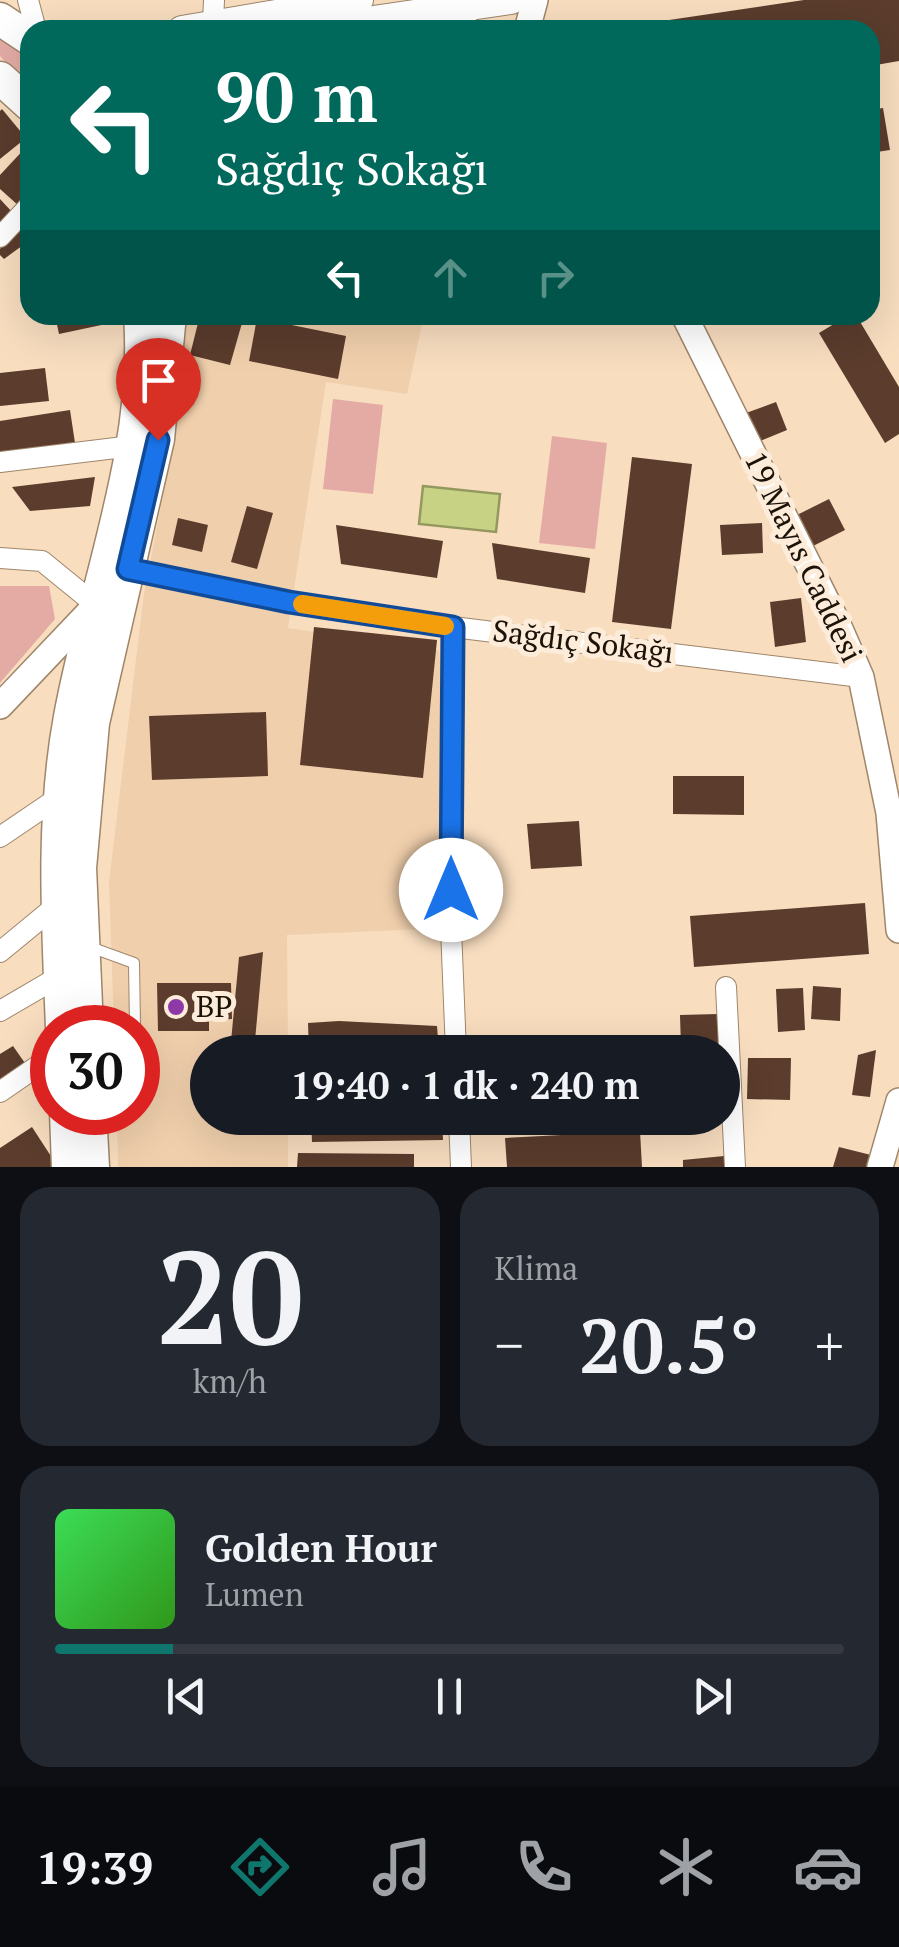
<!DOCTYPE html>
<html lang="tr">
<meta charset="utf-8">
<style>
body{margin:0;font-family:"PT Serif",serif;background:#242831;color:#f1f3f6;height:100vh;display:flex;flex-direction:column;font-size:38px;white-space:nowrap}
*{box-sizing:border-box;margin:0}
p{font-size:32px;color:#9ea1a6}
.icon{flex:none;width:55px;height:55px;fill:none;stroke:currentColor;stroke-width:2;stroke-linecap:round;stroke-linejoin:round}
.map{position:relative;height:1167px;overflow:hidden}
.drawer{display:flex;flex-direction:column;gap:20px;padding:20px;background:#0d0f14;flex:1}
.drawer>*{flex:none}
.guide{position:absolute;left:20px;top:20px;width:860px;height:305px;border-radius:30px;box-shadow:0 10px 40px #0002;background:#00695c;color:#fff;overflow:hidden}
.speed{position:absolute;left:30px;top:1005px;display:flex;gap:20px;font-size:50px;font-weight:700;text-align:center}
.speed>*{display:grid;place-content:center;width:130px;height:130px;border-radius:50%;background:#171b24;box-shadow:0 10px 40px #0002;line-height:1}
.speed .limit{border:15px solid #d22;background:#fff;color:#111}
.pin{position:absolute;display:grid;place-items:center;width:85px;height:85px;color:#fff;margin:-102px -42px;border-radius:50% 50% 50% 0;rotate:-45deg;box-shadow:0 0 10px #0007}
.pin .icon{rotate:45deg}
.me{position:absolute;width:110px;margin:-55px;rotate:0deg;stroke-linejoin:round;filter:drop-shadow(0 0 8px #0008)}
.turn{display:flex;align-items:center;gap:35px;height:210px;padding:0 30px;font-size:45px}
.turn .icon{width:130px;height:130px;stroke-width:2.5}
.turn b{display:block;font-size:70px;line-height:85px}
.lanes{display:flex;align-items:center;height:95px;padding:0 30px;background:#0003;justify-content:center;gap:50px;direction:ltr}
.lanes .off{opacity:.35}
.big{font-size:75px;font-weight:700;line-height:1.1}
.drawer .card{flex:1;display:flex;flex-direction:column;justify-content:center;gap:15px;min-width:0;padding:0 35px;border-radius:30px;background:#242831}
.drawer .dial{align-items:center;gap:0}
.dial b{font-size:130px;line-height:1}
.song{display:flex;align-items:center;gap:30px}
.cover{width:120px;height:120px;border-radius:15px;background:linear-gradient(135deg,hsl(130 70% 55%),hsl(110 70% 35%))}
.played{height:10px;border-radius:5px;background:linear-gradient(90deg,#0f766e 15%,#363941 15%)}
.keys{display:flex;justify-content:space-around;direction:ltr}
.heat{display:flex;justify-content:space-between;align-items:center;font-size:55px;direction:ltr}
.drawer .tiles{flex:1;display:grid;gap:20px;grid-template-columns:1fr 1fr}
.card:last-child{grid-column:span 2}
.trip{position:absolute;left:190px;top:1035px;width:550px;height:100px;border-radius:50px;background:#171b24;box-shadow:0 10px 40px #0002;font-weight:700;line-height:100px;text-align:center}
.dock{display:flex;height:160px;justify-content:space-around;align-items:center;background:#090b0e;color:#9ea1a6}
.dock .icon{width:70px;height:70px}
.dock .on{color:#0f766e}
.dock b{font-size:45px;color:#f1f3f6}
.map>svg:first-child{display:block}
</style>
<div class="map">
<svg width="899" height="1167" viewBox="0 0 899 1167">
<rect width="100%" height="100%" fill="#f8ddbf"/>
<polygon fill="#f0cfac" points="186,315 424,315 407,394 326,382 288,628 439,650 447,751 446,928 287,935 288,1052 208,1052 208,1118 288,1118 288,1167 118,1167 117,1113 138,1112 138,1028 114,1028 109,882 144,594 182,397"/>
<g fill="#e4aba5">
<polygon points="0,29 30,55 30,90 0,56"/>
<polygon points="333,399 383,405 373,494 323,489"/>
<polygon points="552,436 607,443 595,549 539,543"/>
<polygon points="0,586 49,586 55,619 0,683"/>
</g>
<polygon fill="#c8d284" stroke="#94985f" stroke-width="2.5" points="423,486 500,494 496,532 419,524"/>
<g fill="#5b3c2d">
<polygon points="804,0 899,0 899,61 870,66 870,30 670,30 669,20"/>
<polygon points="883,108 890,150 870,153 870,110"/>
<polygon points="2,109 26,138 0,159 0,111"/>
<polygon points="28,145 30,194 19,206 0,189 0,175"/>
<polygon points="0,199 13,213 0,225"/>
<polygon points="23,219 30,229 30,240 4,259 0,255 0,249"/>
<polygon points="55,315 124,315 125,320 59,334"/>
<polygon points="200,315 242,323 230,365 190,355"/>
<polygon points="849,315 856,315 899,387 899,434 885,443 819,333"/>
<polygon points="257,318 346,336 338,379 249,361"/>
<polygon points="45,368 49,401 0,406 0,373"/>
<polygon points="776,402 787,430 758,442 746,413"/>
<polygon points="70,410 75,443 0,455 0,421"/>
<polygon points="632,457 692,464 671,629 612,622"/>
<polygon points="95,477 90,506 30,511 12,487"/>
<polygon points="829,499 845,530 811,547 795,516"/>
<polygon points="247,506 273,513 257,569 231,562"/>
<polygon points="178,518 208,525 202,552 172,545"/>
<polygon points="762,523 763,553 722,555 720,525"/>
<polygon points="336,525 443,541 437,578 341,564"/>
<polygon points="492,543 590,558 585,593 497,579"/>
<polygon points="801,598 806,642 775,647 770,602"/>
<polygon points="314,627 437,640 423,778 300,765"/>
<polygon points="266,712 268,776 152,780 149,716"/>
<polygon points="673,776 744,776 744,815 673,814"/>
<polygon points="579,821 582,866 531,869 527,824"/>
<polygon points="865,903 869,954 694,967 690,916"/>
<polygon points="263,952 254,1052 230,1052 239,957"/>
<polygon points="157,983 231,983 232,1019 209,1020 209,1031 158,1031"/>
<polygon points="813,986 841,988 840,1021 811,1019"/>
<polygon points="803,988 805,1030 778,1032 776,989"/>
<polygon points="718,1014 719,1046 681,1048 680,1015"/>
<polygon points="339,1021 437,1026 439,1052 309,1052 308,1023"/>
<polygon points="13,1046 27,1066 0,1085 0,1054"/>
<polygon points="876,1050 870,1097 852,1095 858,1055"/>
<polygon points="748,1058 791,1058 790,1100 747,1099"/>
<polygon points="311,1118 442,1118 443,1140 312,1142"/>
<polygon points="32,1127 58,1167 0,1167 0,1148"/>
<polygon points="640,1131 642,1167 507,1167 505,1138"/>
<polygon points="839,1147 875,1156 871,1167 833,1167"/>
<polygon points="298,1153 414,1154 414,1167 297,1167"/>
<polygon points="724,1156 725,1167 683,1167 683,1160"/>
</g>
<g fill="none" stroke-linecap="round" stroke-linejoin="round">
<defs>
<polyline id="service" points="90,947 134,963 135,1026 132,1028"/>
<g id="minor">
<polyline points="28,0 36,30"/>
<polyline points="213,22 214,0"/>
<polyline points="0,237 30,205"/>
<polyline points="0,462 132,446"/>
<polyline points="0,558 42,561 96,605"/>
<polyline points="128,569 289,602 453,627 861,677"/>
<polyline points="453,627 451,928 456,1052"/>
<polyline points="0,837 62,795"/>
<polyline points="0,952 57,905"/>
<polyline points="726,987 735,1167"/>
<polyline points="0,1011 60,976"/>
<polyline points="0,1092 52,1056"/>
<polyline points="459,1118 461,1167"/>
</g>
<g id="tertiary">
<polyline points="448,11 469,30"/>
<polyline points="527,30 535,0"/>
<polyline points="684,315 837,622 861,677 889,813 899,930"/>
<polyline points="0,706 96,605"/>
<polyline points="880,1167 899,1101"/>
</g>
<g id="secondary">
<polyline points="182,30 359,0"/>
<polyline points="305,30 511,0"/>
</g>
<g id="primary">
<polyline points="0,19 30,39"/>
<polyline points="0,78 30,105"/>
<path d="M62,1028C58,924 51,820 70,717C94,585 150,451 140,315"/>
<polyline points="87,1028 80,868 93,723 158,439 170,315"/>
<polyline points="66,1112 68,1167"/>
<polyline points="90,1112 93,1167"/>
</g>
</defs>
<use href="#service" stroke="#9f866a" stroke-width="12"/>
<use href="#minor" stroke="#9f866a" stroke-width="22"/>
<use href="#tertiary" stroke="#9f866a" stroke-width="28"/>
<use href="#secondary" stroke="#9f866a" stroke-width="30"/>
<use href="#primary" stroke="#9f866a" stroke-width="35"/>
<use href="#service" stroke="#fff" stroke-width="10"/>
<use href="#minor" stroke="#fff" stroke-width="20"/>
<use href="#tertiary" stroke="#fff" stroke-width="25"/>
<use href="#secondary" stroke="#fff" stroke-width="28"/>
<use href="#primary" stroke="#fff" stroke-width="32"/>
</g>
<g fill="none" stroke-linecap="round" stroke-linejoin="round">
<defs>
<polyline id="route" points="158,440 128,569 289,602 453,627 451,890"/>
</defs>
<use href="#route" stroke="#114b97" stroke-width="25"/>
<use href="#route" stroke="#1a73e8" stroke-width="18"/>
<polyline stroke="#f59e0b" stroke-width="18" points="302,604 445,626"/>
</g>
<circle fill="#8d39a7" stroke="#fdecda" stroke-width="4" cx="176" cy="1007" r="10"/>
<g text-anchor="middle" stroke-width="10" stroke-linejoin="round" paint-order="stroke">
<g font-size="30" fill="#1b1208" stroke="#fdecda">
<text transform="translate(803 557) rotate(64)" y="10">19 Mayıs Caddesi</text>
<text transform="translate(583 642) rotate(7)" y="10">Sağdıç Sokağı</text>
</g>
<g font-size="30" fill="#1b1208" stroke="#fdecda" text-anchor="start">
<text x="196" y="1017">BP</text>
</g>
</g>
</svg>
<div class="speed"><div class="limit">30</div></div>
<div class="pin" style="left:158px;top:440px;background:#d93025"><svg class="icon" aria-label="arrive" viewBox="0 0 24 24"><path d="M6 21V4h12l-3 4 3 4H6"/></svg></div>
<svg class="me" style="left:451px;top:890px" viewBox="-20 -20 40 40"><circle r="19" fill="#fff"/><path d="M0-13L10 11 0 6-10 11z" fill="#1a73e8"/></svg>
<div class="trip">19:40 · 1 dk · 240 m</div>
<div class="guide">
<div class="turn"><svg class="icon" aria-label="left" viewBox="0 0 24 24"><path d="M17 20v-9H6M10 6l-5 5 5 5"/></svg><div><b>90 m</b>Sağdıç Sokağı</div></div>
<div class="lanes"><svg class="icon" aria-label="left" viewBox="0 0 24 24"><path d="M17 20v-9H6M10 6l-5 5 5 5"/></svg><svg class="icon off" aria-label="ahead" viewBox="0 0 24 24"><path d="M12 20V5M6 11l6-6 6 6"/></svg><svg class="icon off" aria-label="right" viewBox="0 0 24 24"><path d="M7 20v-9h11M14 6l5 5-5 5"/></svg></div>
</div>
</div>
<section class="drawer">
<div class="tiles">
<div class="card dial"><b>20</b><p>km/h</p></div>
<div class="card"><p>Klima</p>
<div class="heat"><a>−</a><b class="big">20.5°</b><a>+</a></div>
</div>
<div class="card">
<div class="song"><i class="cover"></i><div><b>Golden Hour</b><p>Lumen</p></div></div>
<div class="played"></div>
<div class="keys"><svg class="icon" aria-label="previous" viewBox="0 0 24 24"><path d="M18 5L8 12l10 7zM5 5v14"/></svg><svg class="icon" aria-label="pause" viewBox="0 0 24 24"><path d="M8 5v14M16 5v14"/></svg><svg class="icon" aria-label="next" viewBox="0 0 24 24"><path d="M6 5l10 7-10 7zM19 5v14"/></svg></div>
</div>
</div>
</section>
<nav class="dock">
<b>19:39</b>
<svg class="icon on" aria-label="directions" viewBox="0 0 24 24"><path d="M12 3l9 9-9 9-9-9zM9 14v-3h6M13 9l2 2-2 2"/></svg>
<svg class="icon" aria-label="music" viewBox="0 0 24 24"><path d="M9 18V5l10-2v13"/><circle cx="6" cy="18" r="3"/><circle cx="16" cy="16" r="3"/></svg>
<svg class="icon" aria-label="phone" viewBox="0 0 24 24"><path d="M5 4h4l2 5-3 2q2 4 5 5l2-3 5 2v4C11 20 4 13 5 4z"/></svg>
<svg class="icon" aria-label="climate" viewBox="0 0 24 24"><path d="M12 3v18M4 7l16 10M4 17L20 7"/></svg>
<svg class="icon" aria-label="car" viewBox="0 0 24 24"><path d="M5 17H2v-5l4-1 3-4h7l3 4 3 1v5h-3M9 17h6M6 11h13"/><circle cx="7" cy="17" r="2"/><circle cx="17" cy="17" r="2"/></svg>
</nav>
